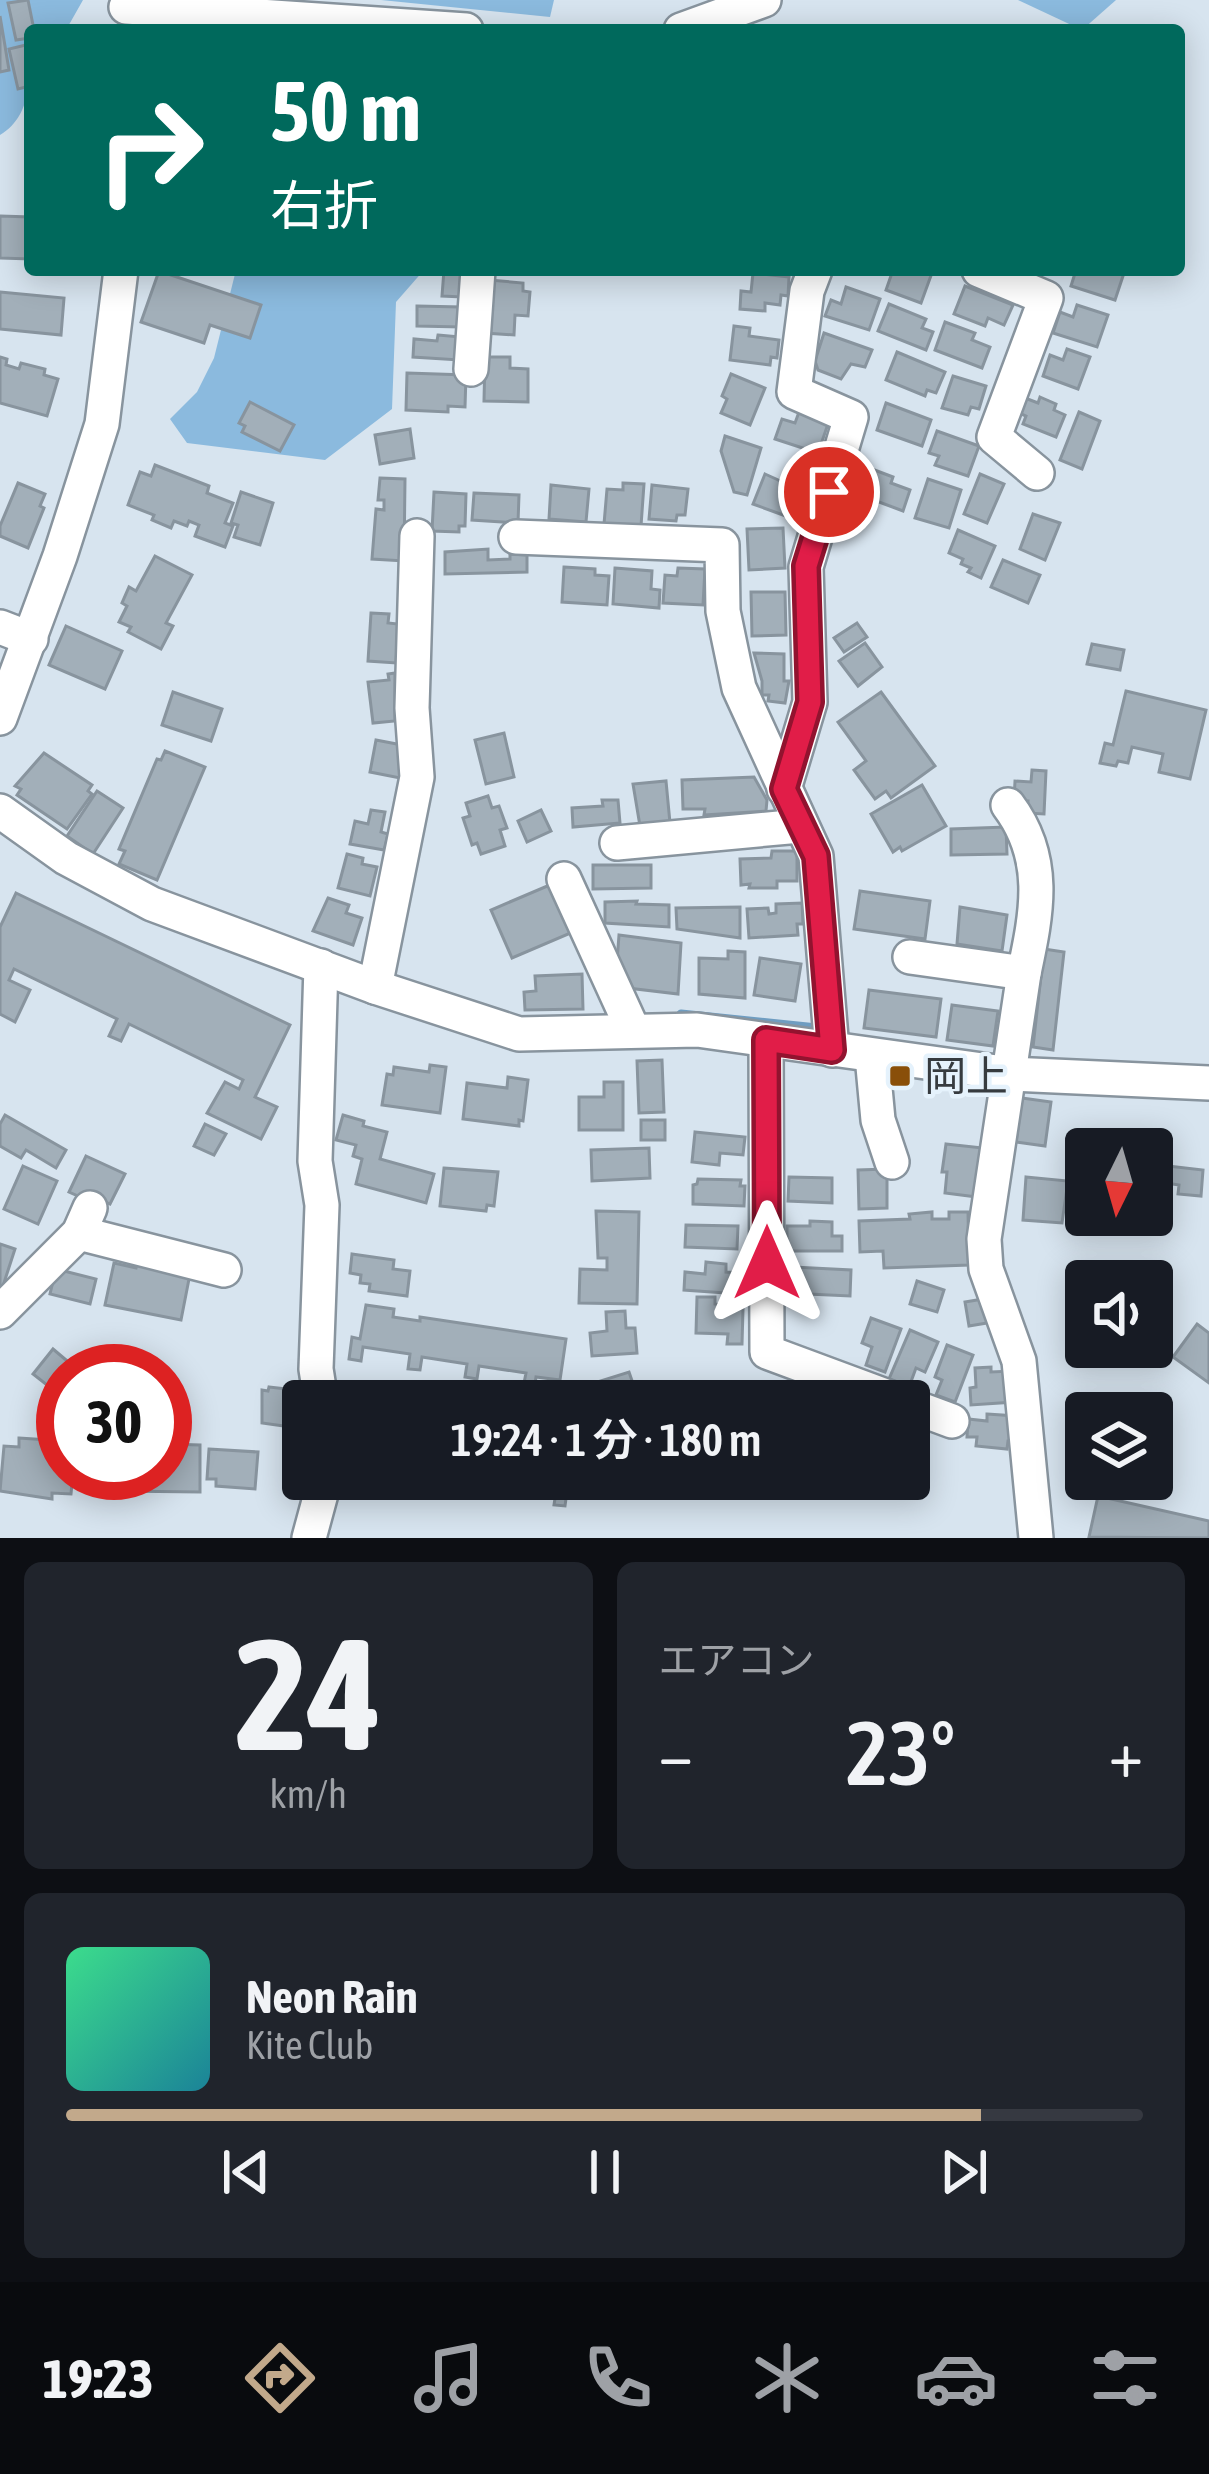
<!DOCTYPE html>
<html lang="ja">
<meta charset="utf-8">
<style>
body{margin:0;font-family:"Asap Condensed","Noto Sans JP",sans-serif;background:#20242c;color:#f1f3f6;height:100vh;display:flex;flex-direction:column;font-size:45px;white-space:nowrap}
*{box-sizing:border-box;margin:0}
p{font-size:39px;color:#9ea1a6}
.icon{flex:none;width:66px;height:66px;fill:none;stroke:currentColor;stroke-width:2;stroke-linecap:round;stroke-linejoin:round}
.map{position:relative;height:1538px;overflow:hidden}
.details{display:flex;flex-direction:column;gap:24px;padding:24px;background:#0d0f14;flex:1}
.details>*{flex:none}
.banner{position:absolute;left:24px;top:24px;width:1161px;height:252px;border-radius:12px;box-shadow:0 6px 30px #0003;background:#00695c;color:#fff;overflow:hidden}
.needle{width:78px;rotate:185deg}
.buttons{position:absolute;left:1065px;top:1128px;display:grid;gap:24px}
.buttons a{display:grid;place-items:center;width:108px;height:108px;border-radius:12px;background:#171b24;box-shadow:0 6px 30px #0003;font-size:60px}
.speed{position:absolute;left:36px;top:1344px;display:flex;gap:24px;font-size:60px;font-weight:700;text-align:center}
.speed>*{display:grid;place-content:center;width:156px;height:156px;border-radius:50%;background:#171b24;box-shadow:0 6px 30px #0003;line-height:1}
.speed .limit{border:18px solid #d22;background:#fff;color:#111}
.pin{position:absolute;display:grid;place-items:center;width:102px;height:102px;color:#fff;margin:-51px;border:6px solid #fff;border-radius:50%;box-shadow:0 3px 12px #0007}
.me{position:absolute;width:132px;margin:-66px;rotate:0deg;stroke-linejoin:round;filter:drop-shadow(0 0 9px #0008)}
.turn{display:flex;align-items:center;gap:42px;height:252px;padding:0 48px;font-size:54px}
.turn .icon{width:156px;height:156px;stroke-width:2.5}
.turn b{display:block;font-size:84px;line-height:102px}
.big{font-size:90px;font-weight:600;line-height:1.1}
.details .widget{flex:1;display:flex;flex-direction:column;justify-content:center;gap:18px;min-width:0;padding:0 42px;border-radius:18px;background:#20242c}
.details .dial{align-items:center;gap:0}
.dial b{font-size:156px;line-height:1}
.song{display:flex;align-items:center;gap:36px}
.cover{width:144px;height:144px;border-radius:18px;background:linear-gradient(135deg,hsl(150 70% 55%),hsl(190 70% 35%))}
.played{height:12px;border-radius:6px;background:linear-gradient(90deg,#c2a98b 85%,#363941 85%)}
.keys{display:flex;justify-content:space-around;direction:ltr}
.heat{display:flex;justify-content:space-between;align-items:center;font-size:66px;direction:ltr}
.details .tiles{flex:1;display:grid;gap:24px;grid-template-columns:1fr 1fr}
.widget:last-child{grid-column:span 2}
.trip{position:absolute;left:282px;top:1380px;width:648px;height:120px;border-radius:12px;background:#171b24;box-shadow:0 6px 30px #0003;font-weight:600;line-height:120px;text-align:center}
.dock{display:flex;height:192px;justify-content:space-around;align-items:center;background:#090b0e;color:#9ea1a6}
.dock .icon{width:84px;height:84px}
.dock .on{color:#c2a98b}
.dock b{font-size:54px;color:#f1f3f6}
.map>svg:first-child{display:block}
</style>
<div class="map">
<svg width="1209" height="1538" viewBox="0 0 1209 1538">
<rect width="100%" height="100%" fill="#d7e4ef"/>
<g fill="#8bbade">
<path d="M0,0H83L66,30H30C30,66 36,114 0,135Z"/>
<polygon points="381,0 554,0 550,17"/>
<polygon points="1018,0 1116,0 1082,30"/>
<polygon points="236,270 424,270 396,302 392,409 325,460 187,443 170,419 197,392 214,358"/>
</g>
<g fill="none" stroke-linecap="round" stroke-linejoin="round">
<polyline stroke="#6f9dc1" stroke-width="9" points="681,1014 817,1028"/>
</g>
<g fill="#a2afb9" stroke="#88949e" stroke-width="3">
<polygon points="28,0 34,30 30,30 30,38 16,40 8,3"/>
<polygon points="0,16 9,70 0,72"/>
<polygon points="30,44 30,86 18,89 9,49"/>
<polygon points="0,216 30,217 30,259 0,258"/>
<polygon points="444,270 464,270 462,297 442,296"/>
<polygon points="893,270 933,270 921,303 886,290"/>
<polygon points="1076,270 1125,270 1115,300 1071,286"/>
<polygon points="159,271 261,305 250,338 210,325 204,343 141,322"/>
<polygon points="753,273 789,277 788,296 781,295 780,305 765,303 765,311 740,309 741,291 751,292"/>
<polygon points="489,280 523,283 523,291 530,292 528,316 515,315 514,335 485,333"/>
<polygon points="965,286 1013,305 1004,325 988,318 985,326 954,314"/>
<polygon points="846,287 880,299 869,330 825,316 831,300 841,304"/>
<polygon points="0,292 64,298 61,335 0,329"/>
<polygon points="889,304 926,319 922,328 933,332 926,350 878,331"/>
<polygon points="1077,305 1108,315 1097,347 1053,333 1060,312 1073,317"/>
<polygon points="417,306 461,307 461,327 417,326"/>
<polygon points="945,322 975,333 972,340 990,347 982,368 935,350"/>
<polygon points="734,326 750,328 749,336 779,340 777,358 771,357 770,365 730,360"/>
<polygon points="824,333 872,350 865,367 851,364 841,379 818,370 815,361"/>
<polygon points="438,335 461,337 459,360 413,357 414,339 437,341"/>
<polygon points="1067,349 1090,357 1078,389 1043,376 1050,355 1063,360"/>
<polygon points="897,352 945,372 936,393 927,390 925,396 886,380"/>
<polygon points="0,357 7,359 6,365 19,369 21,363 45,369 44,375 58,379 47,416 0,403"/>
<polygon points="485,357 510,357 510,368 528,369 528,402 484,401"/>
<polygon points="407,373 466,375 465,407 448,406 448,412 406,410"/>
<polygon points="731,374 765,388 750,425 721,413 727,399 722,396"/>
<polygon points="953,376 986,386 979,409 971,407 968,415 942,408"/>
<polygon points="1040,397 1056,404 1054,410 1065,415 1056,437 1023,424 1026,416 1019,413 1025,398 1038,403"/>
<polygon points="250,402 294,425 280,451 242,432 245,426 239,423"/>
<polygon points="886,403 931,420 922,446 877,430"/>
<polygon points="799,412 829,421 818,453 775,439 782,419 795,423"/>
<polygon points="1079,412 1100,421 1082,469 1060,460"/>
<polygon points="410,429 414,458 380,464 375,435"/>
<polygon points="937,431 979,446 968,476 935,465 939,456 929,453"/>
<polygon points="725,436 761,448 747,495 734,492 721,451"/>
<polygon points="155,465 209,486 207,493 233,503 225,523 233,526 225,547 195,536 199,525 189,521 187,526 174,521 171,528 152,520 154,515 128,505 140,472 151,476"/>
<polygon points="864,466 893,477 891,483 910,490 903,511 855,493"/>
<polygon points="765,474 785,483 788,475 808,482 794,519 753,504"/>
<polygon points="980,474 1004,484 987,523 964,514"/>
<polygon points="380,478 405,479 404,561 372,559 376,509 384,510 384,500 378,500"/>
<polygon points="928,479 961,490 949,528 915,518"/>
<polygon points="18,483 45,494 40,506 44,508 28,548 0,536 0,526"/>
<polygon points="623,483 644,484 641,526 604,524 607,489 623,490"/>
<polygon points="551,485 589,489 586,522 549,519"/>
<polygon points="652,485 688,489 685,515 677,515 676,521 649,519"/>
<polygon points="241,492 273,503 260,545 234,537 238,525 231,523"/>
<polygon points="434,492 466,494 465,526 459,526 459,532 432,531"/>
<polygon points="474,493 519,495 518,523 472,520"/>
<polygon points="1033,514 1060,523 1045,560 1020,549"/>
<polygon points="783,528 785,568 749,570 747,529"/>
<polygon points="958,530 995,546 981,578 968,572 971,568 961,564 963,559 949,553"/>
<polygon points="488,549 488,560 510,559 510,554 527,555 527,572 445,574 445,552"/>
<polygon points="155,556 192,575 166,623 173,626 161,649 128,632 131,627 119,622 127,606 122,603 129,587 136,591"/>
<polygon points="1003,560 1040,575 1028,603 991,587"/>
<polygon points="564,567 595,569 595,575 609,576 607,605 562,602"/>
<polygon points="615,568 652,571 651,589 660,590 659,608 613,604"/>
<polygon points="678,568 705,569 703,605 663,603 665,575 677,576"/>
<polygon points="751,592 785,592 786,635 752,636"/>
<polygon points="371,613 389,614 388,623 398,624 396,663 368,661"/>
<polygon points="857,623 867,637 844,652 834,638"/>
<polygon points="66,626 122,651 105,689 49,665"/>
<polygon points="865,643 882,667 858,686 839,661"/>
<polygon points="1092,644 1124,650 1120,670 1087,664"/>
<polygon points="754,653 784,654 784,681 789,681 785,703 768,701 769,695 762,695 762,681"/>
<polygon points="395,673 395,721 373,723 368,682 389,680 388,674"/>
<polygon points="1126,691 1206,710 1190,779 1159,772 1163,754 1132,747 1128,763 1118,761 1116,766 1100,763 1105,743 1113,745"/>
<polygon points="173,692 222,709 211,741 162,725"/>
<polygon points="881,692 935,766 891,798 886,791 875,799 854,770 866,761 838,722"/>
<polygon points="504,733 514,777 486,784 475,740"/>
<polygon points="376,740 402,745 400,778 370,772"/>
<polygon points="165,751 205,767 157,880 119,864 125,851 119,849 157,759 161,760"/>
<polygon points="44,753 92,785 88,791 92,794 67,829 17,795 21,789 15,786"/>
<polygon points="1032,770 1046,771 1044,814 1027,813 1028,801 1014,801 1015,781 1031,782"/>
<polygon points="754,777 767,800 766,811 704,815 705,809 683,809 682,780"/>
<polygon points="666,781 670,823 640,826 633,784"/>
<polygon points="922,785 946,826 902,851 900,847 893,852 871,814"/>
<polygon points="97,791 123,808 93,854 67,836"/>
<polygon points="488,796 492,808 499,806 507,828 500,830 505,846 481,854 477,843 472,845 463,818 470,816 466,803"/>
<polygon points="602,800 618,800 620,823 573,827 572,808 603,806"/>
<polygon points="371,810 385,812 381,832 388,834 384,850 350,844 355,821 368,824"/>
<polygon points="541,810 551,831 527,842 518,821"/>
<polygon points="1006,827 1007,854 951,855 951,829"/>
<polygon points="772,851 797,851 797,881 777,881 777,888 749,888 750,884 741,885 740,859 771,858"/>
<polygon points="347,854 363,858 362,864 377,867 370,896 338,888"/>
<polygon points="593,865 651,865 651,888 593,889"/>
<polygon points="552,884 573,932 512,958 491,910"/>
<polygon points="860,891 930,901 925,939 854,929"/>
<polygon points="16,893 290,1025 255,1097 277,1107 261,1139 207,1113 225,1082 239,1089 243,1080 129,1024 121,1041 109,1036 117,1019 14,969 9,980 30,990 15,1022 0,1014 0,927"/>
<polygon points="328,898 349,905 346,913 362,918 353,945 313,931"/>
<polygon points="637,901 636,904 669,905 669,927 605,923 605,902"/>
<polygon points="802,903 803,924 797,924 798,935 749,938 747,909 768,908 769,914 776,913 776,904"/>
<polygon points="740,907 740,938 677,929 676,908"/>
<polygon points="960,907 1007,915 1002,951 957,944"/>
<polygon points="619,935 681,943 678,994 628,988 617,962"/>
<polygon points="1044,949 1064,952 1053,1050 1033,1047"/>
<polygon points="728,951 745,952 745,998 699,994 699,958 728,959"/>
<polygon points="760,958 801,964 795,1001 754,995"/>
<polygon points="582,974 583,1009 525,1010 524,992 536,991 535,976"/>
<polygon points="869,990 941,999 936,1037 864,1028"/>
<polygon points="952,1005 998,1011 993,1046 947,1040"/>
<polygon points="662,1060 664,1112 639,1113 637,1061"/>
<polygon points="430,1065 446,1067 440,1113 382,1105 387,1074 393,1075 394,1067 429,1072"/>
<polygon points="508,1077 528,1080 523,1121 519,1120 519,1126 463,1119 467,1083 507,1088"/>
<polygon points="604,1082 623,1082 623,1130 579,1130 579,1097 604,1097"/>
<polygon points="1022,1098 1051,1102 1045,1146 1016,1142"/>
<polygon points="5,1115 66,1150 56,1168 26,1150 21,1158 0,1146 0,1124"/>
<polygon points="343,1115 364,1121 363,1126 387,1132 380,1159 434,1174 426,1203 356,1184 362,1159 353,1156 356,1145 336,1140"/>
<rect x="641" y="1120" width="24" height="20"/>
<polygon points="205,1124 226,1134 214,1155 194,1146"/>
<polygon points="695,1132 745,1137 743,1155 720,1153 719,1165 692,1162"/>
<polygon points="946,1144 983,1148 977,1197 945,1193 947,1172 942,1172"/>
<polygon points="649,1148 650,1178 592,1181 591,1150"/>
<polygon points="86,1156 125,1174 110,1204 88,1194 85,1199 69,1192"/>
<polygon points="23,1166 57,1181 38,1224 4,1209"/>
<polygon points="1168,1166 1203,1170 1201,1196 1178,1194 1179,1185 1166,1183"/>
<polygon points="444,1168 498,1172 494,1206 487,1205 486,1211 440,1206"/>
<polygon points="887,1169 887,1208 859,1209 858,1170"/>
<polygon points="789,1177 832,1178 832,1203 788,1201"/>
<polygon points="1026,1177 1068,1181 1062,1223 1023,1220"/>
<polygon points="1078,1177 1086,1178 1086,1215 1140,1215 1138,1230 1073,1224"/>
<polygon points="698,1179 741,1180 740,1186 745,1186 744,1206 693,1204 693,1185 697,1184"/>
<polygon points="596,1211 639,1212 637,1304 579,1303 580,1269 607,1270 607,1258 598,1258"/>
<polygon points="932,1212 932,1219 949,1219 949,1212 968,1212 969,1265 884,1268 883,1251 860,1252 859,1221 910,1219 909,1214"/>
<polygon points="810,1221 832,1222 832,1236 842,1236 842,1251 787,1251 787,1226 810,1226"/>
<polygon points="686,1225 738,1226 737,1249 685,1247"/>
<polygon points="0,1244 15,1249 0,1295"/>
<polygon points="352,1254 394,1260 393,1269 410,1271 407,1296 369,1291 370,1284 360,1283 361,1275 350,1273"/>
<polygon points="706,1262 726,1264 726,1272 741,1273 739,1294 684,1290 685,1272 705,1274"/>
<polygon points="114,1263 136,1268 137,1263 190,1274 181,1320 105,1305"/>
<polygon points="793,1267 851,1270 850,1296 808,1294 808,1288 792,1288"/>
<polygon points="56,1269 96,1279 90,1304 50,1294"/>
<polygon points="917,1281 944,1290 937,1312 910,1304"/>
<polygon points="697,1297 715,1297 715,1304 743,1309 742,1344 727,1344 728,1334 696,1333"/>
<polygon points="989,1298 993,1322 969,1326 965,1302"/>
<polygon points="366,1305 394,1309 393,1317 420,1321 420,1317 566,1339 560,1380 536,1377 534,1390 523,1388 526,1373 479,1366 477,1379 465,1377 467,1364 422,1357 420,1370 408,1369 410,1354 363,1347 361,1361 349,1359 352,1337 360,1339"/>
<polygon points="625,1311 626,1328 635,1328 637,1353 592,1356 590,1333 607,1331 606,1312"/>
<polygon points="871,1318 901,1329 885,1372 866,1365 872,1347 862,1343"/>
<polygon points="1197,1324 1209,1333 1209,1383 1173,1357"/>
<polygon points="910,1330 938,1342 925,1372 916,1368 909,1387 889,1379"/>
<polygon points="947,1345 973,1355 955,1402 936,1395 942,1380 935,1377"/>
<polygon points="53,1349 72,1365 52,1389 33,1374"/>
<polygon points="991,1367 991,1372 1012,1371 1014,1402 971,1405 970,1388 976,1387 975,1368"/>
<polygon points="629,1372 639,1401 596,1401 591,1384"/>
<polygon points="269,1387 296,1390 291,1427 262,1423 262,1390 268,1391"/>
<polygon points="987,1414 1016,1416 1013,1441 1008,1441 1007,1449 976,1446 977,1437 967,1437 968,1419 987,1421"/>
<polygon points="19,1438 63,1441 63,1473 73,1473 71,1494 52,1493 52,1499 0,1491 4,1446 19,1447"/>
<polygon points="165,1444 200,1445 200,1492 117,1491 117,1473 165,1473"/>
<polygon points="209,1449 258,1452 255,1489 216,1486 216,1479 207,1479"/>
<polygon points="476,1479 563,1479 568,1484 565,1506 554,1505 556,1492 508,1485 506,1496 495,1495 497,1482"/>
<polygon points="1098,1496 1209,1521 1209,1538 1089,1537"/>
</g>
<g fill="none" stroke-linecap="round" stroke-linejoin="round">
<defs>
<g id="minor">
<polyline points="126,7 466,30"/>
<polyline points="681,30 764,0"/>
<polyline points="979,270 1046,298 994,437 1037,473"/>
<polyline points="471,369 478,270"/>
<polyline points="516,537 722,545 723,611 739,688 816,856 832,1050"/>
<polyline points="0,627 31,639"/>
<polyline points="0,718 60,556 102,424 121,270"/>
<polyline points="784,789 810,702 806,567 851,417 794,392 807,291 815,270"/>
<path d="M1008,805C1048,858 1037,912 1024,973"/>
<polyline points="0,811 66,858 152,904 375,987 519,1034 697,1030 1011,1074 1209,1083"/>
<polyline points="617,843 800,826"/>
<polyline points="564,879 633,1030"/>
<polyline points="910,957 1024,973 984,1239 986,1269 1019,1361 1036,1538"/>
<polyline points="375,987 417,777 412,708 417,536"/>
<polyline points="766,1040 767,1352 899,1401"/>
<polyline points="872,1056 878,1120 892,1162"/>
<polyline points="79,1233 224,1270"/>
<polyline points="0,1312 79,1233 90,1208"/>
<polyline points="321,1401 316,1369 322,1205 315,1161 321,966"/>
<polyline points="909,1405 952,1421"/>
<polyline points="309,1538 325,1479"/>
</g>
</defs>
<use href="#minor" stroke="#88949e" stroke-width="38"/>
<use href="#minor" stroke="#fff" stroke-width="33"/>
</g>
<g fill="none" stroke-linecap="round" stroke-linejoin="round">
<defs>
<polyline id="route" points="767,1263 766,1040 832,1050 816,856 784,789 810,702 806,566 829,492"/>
</defs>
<use href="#route" stroke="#92132f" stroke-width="30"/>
<use href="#route" stroke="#e11d48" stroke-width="21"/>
</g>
<rect fill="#894f09" stroke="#e5f2fc" stroke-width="4.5" x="888" y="1064" width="24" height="24" rx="6"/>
<g text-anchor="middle" stroke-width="9" stroke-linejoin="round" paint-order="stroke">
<g font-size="42" fill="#363b3f" stroke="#e5f2fc" text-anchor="start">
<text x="924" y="1091">岡上</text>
</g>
</g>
</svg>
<div class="buttons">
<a><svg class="needle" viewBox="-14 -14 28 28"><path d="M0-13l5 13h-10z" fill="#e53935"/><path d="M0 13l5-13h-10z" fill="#9ea1a6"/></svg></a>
<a><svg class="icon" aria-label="sound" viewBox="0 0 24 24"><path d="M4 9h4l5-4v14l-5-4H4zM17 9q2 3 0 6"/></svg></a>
<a><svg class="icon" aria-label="layers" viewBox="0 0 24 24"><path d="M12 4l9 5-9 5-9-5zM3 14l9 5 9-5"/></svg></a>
</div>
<div class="speed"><div class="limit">30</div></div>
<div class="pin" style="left:829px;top:492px;background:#d93025"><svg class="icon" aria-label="arrive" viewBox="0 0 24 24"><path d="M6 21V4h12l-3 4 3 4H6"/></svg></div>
<svg class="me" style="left:767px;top:1263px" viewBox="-20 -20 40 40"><path d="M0-17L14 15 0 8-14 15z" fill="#e11d48" stroke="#fff" stroke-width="4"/></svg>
<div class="trip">19:24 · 1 分 · 180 m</div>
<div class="banner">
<div class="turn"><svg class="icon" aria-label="right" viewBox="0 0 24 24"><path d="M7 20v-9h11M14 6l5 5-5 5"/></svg><div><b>50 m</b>右折</div></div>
</div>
</div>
<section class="details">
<div class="tiles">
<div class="widget dial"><b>24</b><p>km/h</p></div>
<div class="widget"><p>エアコン</p>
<div class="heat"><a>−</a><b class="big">23°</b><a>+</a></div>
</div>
<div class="widget">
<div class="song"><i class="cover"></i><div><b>Neon Rain</b><p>Kite Club</p></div></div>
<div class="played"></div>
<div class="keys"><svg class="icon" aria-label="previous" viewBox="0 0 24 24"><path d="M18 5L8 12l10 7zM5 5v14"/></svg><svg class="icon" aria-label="pause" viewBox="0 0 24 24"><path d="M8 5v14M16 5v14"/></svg><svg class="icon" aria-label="next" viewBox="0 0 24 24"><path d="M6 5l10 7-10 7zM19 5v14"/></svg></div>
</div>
</div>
</section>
<nav class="dock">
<b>19:23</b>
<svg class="icon on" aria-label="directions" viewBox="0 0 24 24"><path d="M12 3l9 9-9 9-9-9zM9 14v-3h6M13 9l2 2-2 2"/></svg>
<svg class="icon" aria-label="music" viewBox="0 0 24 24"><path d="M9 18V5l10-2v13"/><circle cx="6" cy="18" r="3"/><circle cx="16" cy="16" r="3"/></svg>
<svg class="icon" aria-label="phone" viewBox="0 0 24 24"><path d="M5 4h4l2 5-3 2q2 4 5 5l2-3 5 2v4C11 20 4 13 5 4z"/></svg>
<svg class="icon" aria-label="climate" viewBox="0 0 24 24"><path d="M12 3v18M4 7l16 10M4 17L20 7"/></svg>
<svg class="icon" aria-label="car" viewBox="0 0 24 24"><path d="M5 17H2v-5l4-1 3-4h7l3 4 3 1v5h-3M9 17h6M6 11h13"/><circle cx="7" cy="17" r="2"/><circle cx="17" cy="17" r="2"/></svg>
<svg class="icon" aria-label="filters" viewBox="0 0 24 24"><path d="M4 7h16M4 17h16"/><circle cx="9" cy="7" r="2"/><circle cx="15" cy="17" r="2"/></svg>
</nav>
